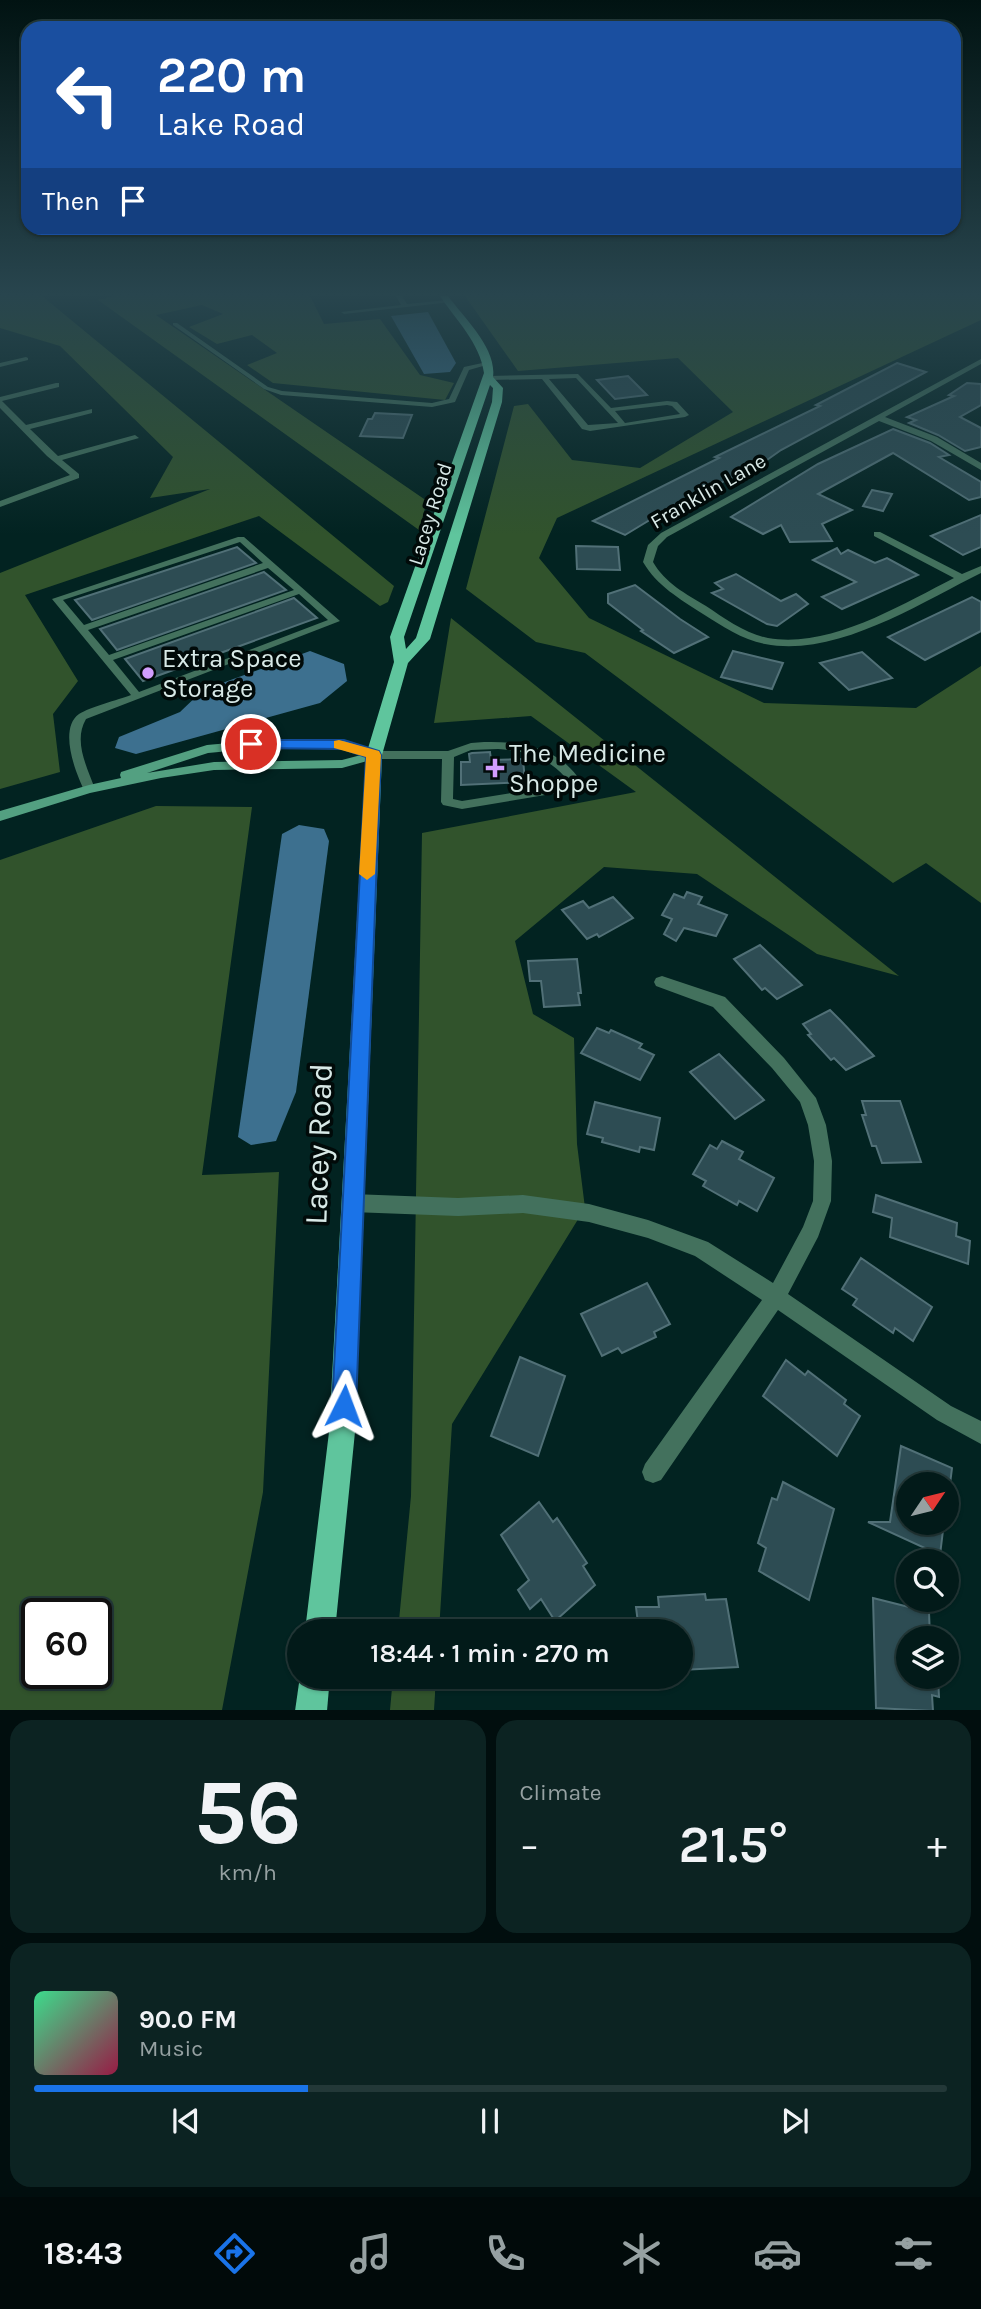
<!DOCTYPE html>
<meta charset="utf-8">
<style>
body{margin:0;font-family:Karla,sans-serif;background:#0c2322;color:#f1f3f6;height:100vh;display:flex;flex-direction:column;font-size:26px;white-space:nowrap}
*{box-sizing:border-box;margin:0}
p{font-size:23px;color:#96a1a2}
.icon{flex:none;width:38px;height:38px;fill:none;stroke:currentColor;stroke-width:2;stroke-linecap:round;stroke-linejoin:round}
.map{position:relative;height:1710px;overflow:hidden}
.panel{display:flex;flex-direction:column;gap:10px;padding:10px;background:#010e0e;flex:1}
.panel>*{flex:none}
.banner{position:absolute;left:21px;top:21px;width:940px;height:214px;border-radius:21px;box-shadow:0 2px 5px #0004,0 0 0 2px #233838;background:#1a4fa0;color:#fff;overflow:hidden}
.needle{width:46px;rotate:55deg}
.buttons{position:absolute;left:896px;top:1472px;display:grid;gap:14px}
.buttons a{display:grid;place-items:center;width:63px;height:63px;border-radius:50%;background:#021a19;box-shadow:0 2px 5px #0004,0 0 0 2px #233838;font-size:35px}
.speed{position:absolute;left:21px;top:1598px;display:flex;gap:14px;font-size:35px;font-weight:700;text-align:center}
.speed>*{display:grid;place-content:center;width:91px;height:91px;border-radius:50%;background:#021a19;box-shadow:0 2px 5px #0004,0 0 0 2px #233838;line-height:1}
.speed .limit{border:4px solid #111;border-radius:10px;background:#fff;color:#111}
.pin{position:absolute;display:grid;place-items:center;width:60px;height:60px;color:#fff;margin:-30px;border:4px solid #fff;border-radius:50%;box-shadow:0 2px 7px #0007}
.me{position:absolute;width:77px;margin:-38px;rotate:3deg;stroke-linejoin:round;filter:drop-shadow(0 0 5px #0008)}
.turn{display:flex;align-items:center;gap:24px;height:147px;padding:0 21px;font-size:32px}
.turn .icon{width:91px;height:91px;stroke-width:2.5}
.turn b{display:block;font-size:49px;line-height:60px}
.then{display:flex;align-items:center;height:66px;padding:0 21px;background:#0003;gap:14px;font-size:26px}
.big{font-size:52px;font-weight:600;line-height:1.1}
.panel .tile{flex:1;display:flex;flex-direction:column;justify-content:center;gap:10px;min-width:0;padding:0 24px;border-radius:21px;background:#0c2322}
.panel .dial{align-items:center;gap:0}
.dial b{font-size:91px;line-height:1}
.song{display:flex;align-items:center;gap:21px}
.cover{width:84px;height:84px;border-radius:10px;background:linear-gradient(135deg,hsl(150 70% 55%),hsl(340 70% 35%))}
.played{height:7px;border-radius:4px;background:linear-gradient(90deg,#1a73e8 30%,#233838 30%)}
.keys{display:flex;justify-content:space-around;direction:ltr}
.heat{display:flex;justify-content:space-between;align-items:center;font-size:38px;direction:ltr}
.panel .tiles{flex:1;display:grid;gap:10px;grid-template-columns:1fr 1fr}
.tile:last-child{grid-column:span 2}
.trip{position:absolute;left:287px;top:1619px;width:406px;height:70px;border-radius:35px;background:#021a19;box-shadow:0 2px 5px #0004,0 0 0 2px #233838;font-weight:600;line-height:70px;text-align:center}
.tab-bar{display:flex;height:112px;justify-content:space-around;align-items:center;background:#010a0a;color:#96a1a2}
.tab-bar .icon{width:49px;height:49px}
.tab-bar .on{color:#1a73e8}
.tab-bar b{font-size:32px;color:#f1f3f6}
.map>svg:first-child{display:block}
</style>
<div class="map">
<svg width="981" height="1711" viewBox="0 0 981 1711">
<rect width="100%" height="100%" fill="#022321"/>
<g fill="#31532c" fill-rule="evenodd">
<polygon points="0,296 42,296 394,586 388,602 380,606 259,516 25,595 78,681 53,714 60,772 0,789 0,573 210,489 150,498 173,457 60,346 0,328"/>
<polygon points="114,296 310,296 324,324 380,319 420,375 454,383 445,400 273,383 247,365 277,353 252,335 217,344 189,327 223,314 202,305 156,315 427,501 419,530 98,300"/>
<polygon points="465,296 981,296 981,320 557,518 539,558 589,618 764,703 916,708 981,666 981,903 926,863 893,883 585,653 536,642 466,589 514,406 528,404 572,460 640,468 733,412 678,358 518,371"/>
<polygon points="451,618 899,976 817,954 697,874 604,867 515,941 533,1014 574,1038 577,1144 585,1208 452,1424 439,1631 398,1631 411,1496 422,833 636,792 531,716 434,723"/>
<path d="M156,806L252,807L202,1175L279,1172L263,1492L222,1710H0V860ZM37,1614H96V1673H37Z"/>
<polygon points="393,1677 436,1677 434,1710 390,1710"/>
</g>
<g fill="#3d708f">
<polygon points="428,312 456,363 450,372 424,374 391,316"/>
<polygon points="310,651 344,664 347,681 320,703 136,754 115,748 119,737 180,712 203,690"/>
<polygon points="299,825 324,829 329,841 296,1092 276,1141 251,1145 238,1137 282,834"/>
</g>
<g fill="#2d4c53" stroke="#517077" stroke-width="2">
<polygon points="897,363 926,372 781,450 767,460 668,509 625,535 593,521 719,458 715,457 820,406 816,405"/>
<polygon points="628,376 647,395 615,399 597,380"/>
<polygon points="967,383 981,384 981,405 960,417 981,428 981,447 965,451 938,435 909,423 916,420 907,417 954,396 949,395"/>
<polygon points="375,413 412,415 403,438 360,436 368,419 372,419"/>
<polygon points="893,429 930,443 949,455 939,457 981,482 981,497 969,500 893,453 818,494 852,510 822,524 832,541 790,542 781,525 763,534 731,517 818,464"/>
<polygon points="872,490 892,494 883,511 863,506"/>
<polygon points="981,515 981,547 963,555 931,536"/>
<polygon points="576,546 618,547 620,570 577,569"/>
<polygon points="237,547 256,563 92,620 75,600"/>
<polygon points="837,548 841,554 848,550 875,563 887,558 918,575 842,609 822,597 856,582 813,560"/>
<polygon points="264,572 286,590 117,650 100,629"/>
<polygon points="736,574 781,601 796,594 808,604 777,626 767,624 712,593 723,589 715,583"/>
<polygon points="635,585 680,619 708,637 674,653 641,631 643,630 608,603 608,594"/>
<polygon points="972,597 981,602 981,631 925,660 888,637"/>
<polygon points="294,598 317,618 143,681 125,659"/>
<polygon points="733,651 783,663 772,689 721,677"/>
<polygon points="862,652 892,678 849,690 820,663"/>
<polygon points="490,752 491,760 523,759 525,782 461,785 461,762 470,762 469,754 472,753"/>
<polygon points="687,892 702,897 698,904 727,915 716,936 684,928 676,941 664,934 672,919 662,915 674,894 684,898"/>
<polygon points="613,897 633,918 599,937 597,934 587,939 562,910 583,901 589,908"/>
<polygon points="760,945 802,985 777,999 765,988 762,990 734,959"/>
<polygon points="577,959 581,993 578,993 580,1005 544,1007 541,981 530,981 528,961"/>
<polygon points="830,1010 841,1021 874,1056 846,1070 834,1058 831,1060 808,1035 811,1034 803,1024"/>
<polygon points="597,1028 609,1033 611,1030 642,1044 639,1048 654,1055 640,1080 581,1053"/>
<polygon points="719,1054 764,1100 735,1119 690,1072"/>
<polygon points="862,1101 900,1101 921,1162 882,1163 876,1146 872,1146 862,1115 866,1115"/>
<polygon points="595,1102 660,1118 654,1150 640,1147 639,1152 602,1142 603,1138 587,1134"/>
<polygon points="722,1141 743,1152 739,1159 774,1178 757,1211 739,1201 737,1205 703,1186 706,1181 693,1174 710,1145 717,1149"/>
<polygon points="876,1195 957,1223 956,1236 970,1241 968,1264 890,1237 892,1218 873,1212"/>
<polygon points="861,1258 932,1307 913,1341 895,1328 893,1333 853,1305 857,1299 842,1289"/>
<polygon points="647,1283 670,1324 654,1332 656,1337 622,1353 618,1348 602,1356 581,1314"/>
<polygon points="520,1357 565,1376 538,1456 491,1436"/>
<polygon points="786,1360 805,1375 808,1371 846,1400 844,1404 860,1416 837,1456 763,1396"/>
<polygon points="901,1446 952,1468 950,1484 908,1484 908,1522 944,1522 940,1555 868,1522 890,1522"/>
<polygon points="783,1482 834,1509 809,1600 759,1571 766,1548 758,1543 772,1498 777,1500"/>
<polygon points="539,1502 553,1522 557,1518 587,1563 583,1566 595,1585 555,1621 541,1599 530,1609 518,1590 529,1580 501,1535"/>
<polygon points="705,1594 706,1600 726,1599 738,1667 681,1670 681,1631 639,1631 636,1607 659,1607 658,1597"/>
<polygon points="873,1598 929,1612 930,1638 908,1638 908,1676 938,1676 939,1697 932,1695 933,1711 876,1708"/>
</g>
<g fill="none" stroke-linecap="round" stroke-linejoin="round">
<g fill="#43715d" fill-rule="evenodd">
<polygon points="396,296 402,296 407,304 448,300 451,302 344,314 341,312 401,305"/>
<polygon points="173,323 177,323 268,387 282,391 432,403 449,399 464,367 487,362 490,364 469,370 455,402 432,407 281,395 264,389 173,325"/>
<polygon points="26,357 28,358 28,360 0,367 0,363"/>
<path d="M578,374L611,408L667,401L677,402L689,415L685,417L590,431L582,429L542,379L489,380L486,378L489,376ZM576,378L618,423L588,425L549,379ZM667,405L672,406L680,414L625,423L615,411Z"/>
<path d="M238,537H244L340,621L86,719C73,741 87,767 95,789L89,793L85,792C76,774 58,729 79,714C90,707 118,700 131,695L52,599ZM240,542L263,563L84,625L63,600ZM268,568L294,590L109,655L88,630ZM299,594L328,620L139,692L113,660Z"/>
<path d="M484,742C519,741 555,747 577,776L569,791L462,809L443,805L441,802L442,759H374L368,755L374,751H448L471,743ZM498,749C525,751 547,757 565,777L561,785L462,801L453,799L454,757L471,750Z"/>
</g>
<g fill="#43715d" fill-rule="evenodd">
<path d="M981,359V364L885,417L937,437L981,463V470L931,441L879,421L667,537L658,546L653,562C665,583 686,594 706,606C724,618 746,634 768,638C829,649 901,605 954,578L874,536V532H880L962,574L981,566V573C920,603 836,658 765,644C743,640 722,626 703,614C680,599 657,586 643,562L648,545L661,533Z"/>
<polygon points="56,383 59,383 59,387 2,401 26,425 92,409 92,413 30,429 58,456 135,435 139,438 62,460 79,474 79,478 0,507 0,501 70,475 47,456 0,408 0,397"/>
<polygon points="662,976 725,997 784,1058 816,1098 826,1125 832,1161 831,1201 818,1237 788,1294 951,1406 981,1421 981,1444 937,1420 778,1310 661,1480 653,1483 645,1480 642,1472 645,1464 762,1300 695,1256 648,1238 589,1222 523,1213 458,1216 352,1212 345,1209 343,1203 345,1197 352,1194 458,1198 523,1195 589,1204 648,1220 708,1242 773,1283 803,1227 813,1201 814,1161 808,1125 800,1102 772,1068 713,1007 656,986 654,982 656,978"/>
</g>
<path fill="#53a081" fill-rule="evenodd" d="M344,740L378,752L380,755L378,758L342,768L214,770L161,778L90,793L0,821V811L89,785L121,778L120,775L121,772L207,745L251,741ZM343,748L361,755L342,760L214,762L147,773L208,753L251,749Z"/>
<g fill="#5fc59d" fill-rule="evenodd">
<path d="M440,296H448C464,318 497,348 493,377L503,388L502,402L430,639L408,663L382,755L355,1432L335,1631H305L329,1432L366,755L394,662L390,637L484,373C480,343 456,320 440,296ZM490,385L493,388L492,402L416,638L406,649L404,637Z"/>
<polygon points="300,1676 330,1676 327,1711 295,1711"/>
</g>
</g>
<linearGradient id="sky" x2="0" y2="1"><stop stop-color="#011312"/><stop offset="0.55" stop-color="#28454e"/><stop offset="1" stop-color="#28454e" stop-opacity="0"/></linearGradient>
<rect width="981" height="535" fill="url(#sky)"/>
<polygon fill="#1a73e8" stroke="#114b97" stroke-width="2" points="251,740 344,740 379,751 381,755 356,1406 352,1415 344,1418 335,1415 332,1406 366,757 343,749 246,748 244,744"/>
<polygon fill="#f59e0b" points="339,740 379,751 381,755 375,874 367,880 359,874 366,757 334,748 334,741"/>
<g fill="#d29dfd" stroke="#010a09" stroke-width="2.5">
<circle cx="148" cy="673" r="7"/>
<path d="M491.5 757.5h7v7h7v7h-7v7h-7v-7h-7v-7h7z"/>
</g>
<g text-anchor="middle" stroke-width="7" stroke-linejoin="round" paint-order="stroke">
<g font-size="21" fill="#d8e9e7" stroke="#010a09">
<text transform="translate(708 491) rotate(-30)" y="7">Franklin Lane</text>
<text transform="translate(430 514) rotate(-73)" y="7">Lacey Road</text>
</g>
<g font-size="26" fill="#d8e9e7" stroke="#010a09" text-anchor="start">
<text x="162" y="667">Extra Space<tspan x="162" dy="30">Storage</tspan></text>
<text x="509" y="762">The Medicine<tspan x="509" dy="30">Shoppe</tspan></text>
</g>
<g font-size="32" fill="#d8e9e7" stroke="#010a09">
<text transform="translate(318 1144) rotate(-88)" y="11">Lacey Road</text>
</g>
</g>
</svg>
<div class="buttons">
<a><svg class="needle" viewBox="-14 -14 28 28"><path d="M0-13l5 13h-10z" fill="#e53935"/><path d="M0 13l5-13h-10z" fill="#96a1a2"/></svg></a>
<a><svg class="icon" aria-label="search" viewBox="0 0 24 24"><circle cx="10" cy="10" r="6"/><path d="M15 15l6 6"/></svg></a>
<a><svg class="icon" aria-label="layers" viewBox="0 0 24 24"><path d="M12 4l9 5-9 5-9-5zM3 14l9 5 9-5"/></svg></a>
</div>
<div class="speed"><div class="limit">60</div></div>
<div class="pin" style="left:251px;top:744px;background:#d93025"><svg class="icon" aria-label="arrive" viewBox="0 0 24 24"><path d="M6 21V4h12l-3 4 3 4H6"/></svg></div>
<svg class="me" style="left:344px;top:1406px" viewBox="-20 -20 40 40"><path d="M0-17L14 15 0 8-14 15z" fill="#1a73e8" stroke="#fff" stroke-width="4"/></svg>
<div class="trip">18:44 · 1 min · 270 m</div>
<div class="banner">
<div class="turn"><svg class="icon" aria-label="left" viewBox="0 0 24 24"><path d="M17 20v-9H6M10 6l-5 5 5 5"/></svg><div><b>220 m</b>Lake Road</div></div>
<div class="then">Then<svg class="icon" aria-label="arrive" viewBox="0 0 24 24"><path d="M6 21V4h12l-3 4 3 4H6"/></svg></div>
</div>
</div>
<section class="panel">
<div class="tiles">
<div class="tile dial"><b>56</b><p>km/h</p></div>
<div class="tile"><p>Climate</p>
<div class="heat"><a>−</a><b class="big">21.5°</b><a>+</a></div>
</div>
<div class="tile">
<div class="song"><i class="cover"></i><div><b>90.0 FM</b><p>Music</p></div></div>
<div class="played"></div>
<div class="keys"><svg class="icon" aria-label="previous" viewBox="0 0 24 24"><path d="M18 5L8 12l10 7zM5 5v14"/></svg><svg class="icon" aria-label="pause" viewBox="0 0 24 24"><path d="M8 5v14M16 5v14"/></svg><svg class="icon" aria-label="next" viewBox="0 0 24 24"><path d="M6 5l10 7-10 7zM19 5v14"/></svg></div>
</div>
</div>
</section>
<nav class="tab-bar">
<b>18:43</b>
<svg class="icon on" aria-label="directions" viewBox="0 0 24 24"><path d="M12 3l9 9-9 9-9-9zM9 14v-3h6M13 9l2 2-2 2"/></svg>
<svg class="icon" aria-label="music" viewBox="0 0 24 24"><path d="M9 18V5l10-2v13"/><circle cx="6" cy="18" r="3"/><circle cx="16" cy="16" r="3"/></svg>
<svg class="icon" aria-label="phone" viewBox="0 0 24 24"><path d="M5 4h4l2 5-3 2q2 4 5 5l2-3 5 2v4C11 20 4 13 5 4z"/></svg>
<svg class="icon" aria-label="climate" viewBox="0 0 24 24"><path d="M12 3v18M4 7l16 10M4 17L20 7"/></svg>
<svg class="icon" aria-label="car" viewBox="0 0 24 24"><path d="M5 17H2v-5l4-1 3-4h7l3 4 3 1v5h-3M9 17h6M6 11h13"/><circle cx="7" cy="17" r="2"/><circle cx="17" cy="17" r="2"/></svg>
<svg class="icon" aria-label="filters" viewBox="0 0 24 24"><path d="M4 7h16M4 17h16"/><circle cx="9" cy="7" r="2"/><circle cx="15" cy="17" r="2"/></svg>
</nav>
